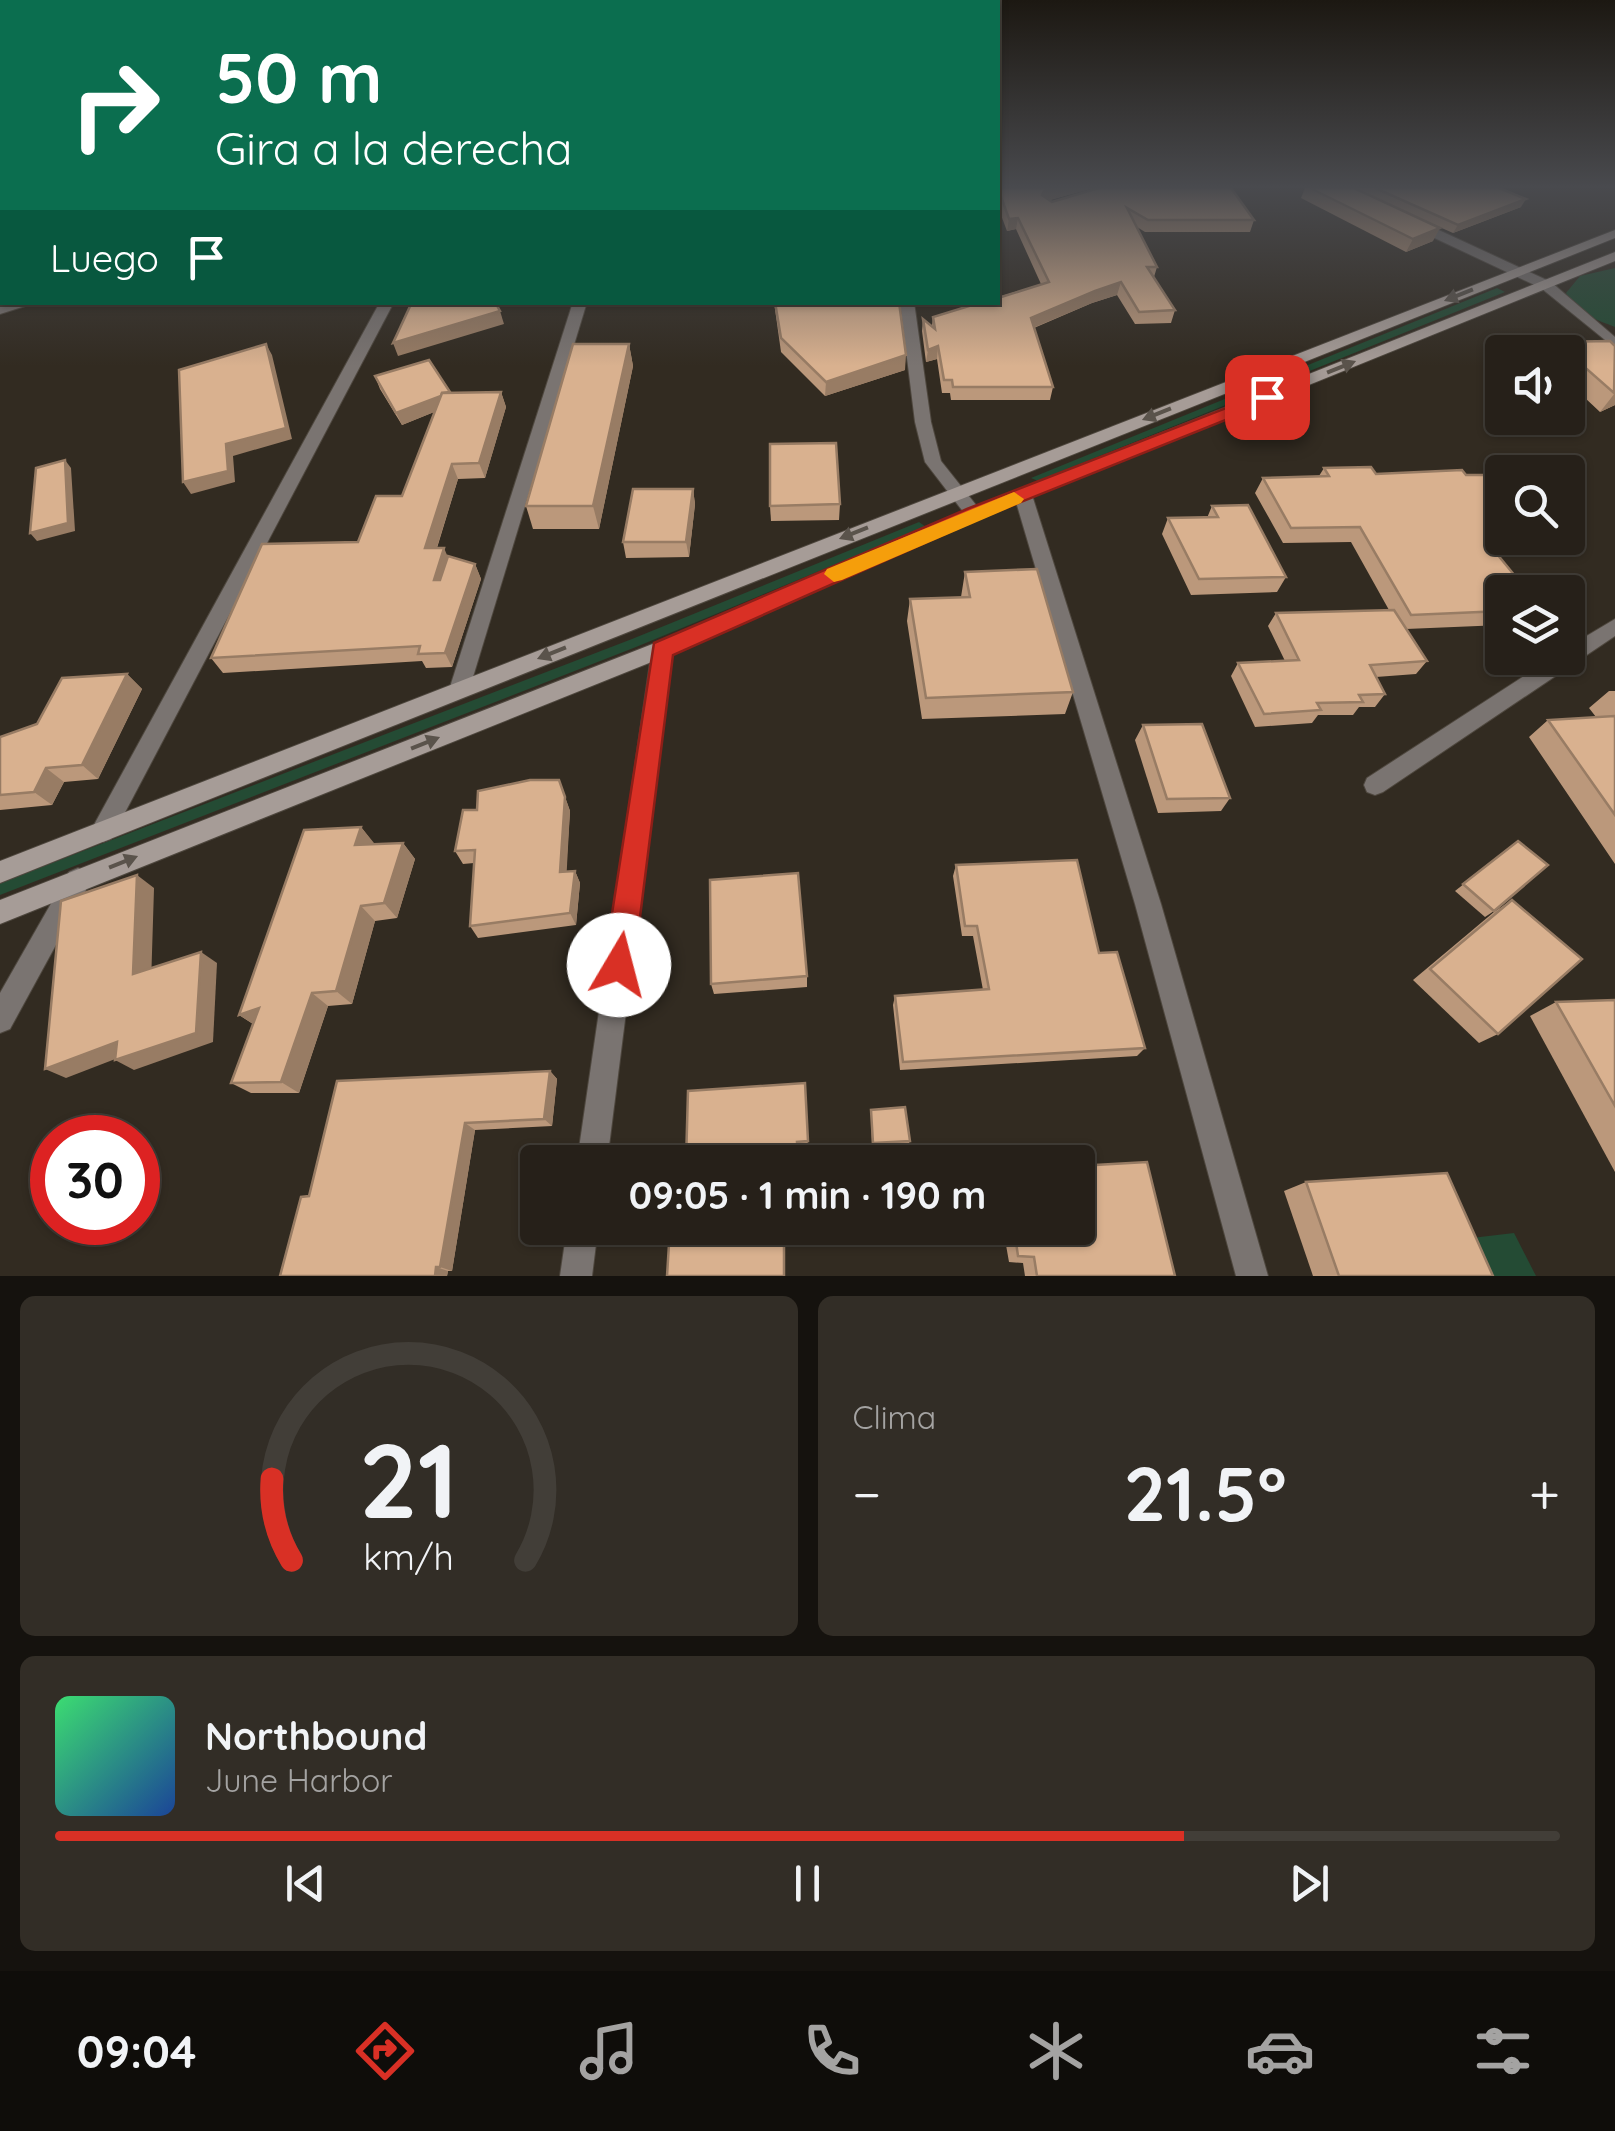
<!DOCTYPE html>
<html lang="es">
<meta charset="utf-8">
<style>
body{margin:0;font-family:Quicksand,sans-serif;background:#322d26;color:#f1f3f6;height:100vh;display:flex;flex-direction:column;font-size:38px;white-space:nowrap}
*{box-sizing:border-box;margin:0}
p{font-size:32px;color:#a4a3a2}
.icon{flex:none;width:55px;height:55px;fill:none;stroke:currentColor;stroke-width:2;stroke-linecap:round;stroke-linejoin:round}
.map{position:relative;height:1276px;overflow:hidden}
.details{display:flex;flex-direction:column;gap:20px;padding:20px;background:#15120e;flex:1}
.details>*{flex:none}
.top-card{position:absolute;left:0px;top:0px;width:1000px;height:305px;box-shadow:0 2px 8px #0004,0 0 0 2px #423e38;background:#0b6e4f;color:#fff;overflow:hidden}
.buttons{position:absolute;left:1485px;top:335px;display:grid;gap:20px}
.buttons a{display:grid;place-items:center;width:100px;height:100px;border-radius:10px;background:#262019;box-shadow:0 2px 8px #0004,0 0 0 2px #423e38;font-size:50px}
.speed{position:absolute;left:30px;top:1115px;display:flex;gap:20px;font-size:50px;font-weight:700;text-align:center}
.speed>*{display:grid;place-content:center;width:130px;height:130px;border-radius:50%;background:#262019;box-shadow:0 2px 8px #0004,0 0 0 2px #423e38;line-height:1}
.speed .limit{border:15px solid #d22;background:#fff;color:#111}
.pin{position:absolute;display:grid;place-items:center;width:85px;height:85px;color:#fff;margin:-42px;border-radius:20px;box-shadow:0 5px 15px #0006}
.me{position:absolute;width:110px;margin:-55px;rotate:8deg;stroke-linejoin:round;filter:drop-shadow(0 0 8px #0008)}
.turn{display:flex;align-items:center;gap:35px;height:210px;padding:0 50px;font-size:45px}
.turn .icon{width:130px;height:130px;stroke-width:2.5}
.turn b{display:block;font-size:70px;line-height:85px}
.then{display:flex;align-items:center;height:95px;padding:0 50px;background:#0003;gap:20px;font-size:38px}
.big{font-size:75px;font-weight:700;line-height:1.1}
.details .tile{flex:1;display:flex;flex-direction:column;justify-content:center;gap:15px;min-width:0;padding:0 35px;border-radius:15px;background:#322d26}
.details .dial{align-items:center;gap:0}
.dial svg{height:260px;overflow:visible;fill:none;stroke:#423e38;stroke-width:7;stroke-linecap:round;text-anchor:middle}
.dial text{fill:#f1f3f6;stroke:none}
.song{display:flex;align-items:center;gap:30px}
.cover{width:120px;height:120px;border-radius:15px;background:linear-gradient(135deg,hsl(140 70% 55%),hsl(220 70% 35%))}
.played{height:10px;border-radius:5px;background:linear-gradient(90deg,#d93025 75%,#423e38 75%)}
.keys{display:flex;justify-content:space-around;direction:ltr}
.heat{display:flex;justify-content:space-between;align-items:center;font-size:55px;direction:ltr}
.details .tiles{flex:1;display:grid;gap:20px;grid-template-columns:1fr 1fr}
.tile:last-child{grid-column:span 2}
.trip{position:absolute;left:520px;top:1145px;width:575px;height:100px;border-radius:10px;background:#262019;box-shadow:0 2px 8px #0004,0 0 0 2px #423e38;font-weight:700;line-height:100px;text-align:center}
.tabs{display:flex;height:160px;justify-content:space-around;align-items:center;background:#0f0d0a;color:#a4a3a2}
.tabs .icon{width:70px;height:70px}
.tabs .current{color:#d93025}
.tabs b{font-size:45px;color:#f1f3f6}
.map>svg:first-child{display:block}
</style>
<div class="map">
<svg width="1615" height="1276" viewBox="0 0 1615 1276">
<rect width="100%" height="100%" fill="#322b21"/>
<g fill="#244b34">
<path d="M1615,268V327C1595,319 1576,314 1566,293L1580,276Z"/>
<polygon points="1497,288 1505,292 1038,481 1031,478"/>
<polygon points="919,522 926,527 636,647 0,895 0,883 632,639"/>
<polygon points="1514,1233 1536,1276 1462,1276 1446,1241"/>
</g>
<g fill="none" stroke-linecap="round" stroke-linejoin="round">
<defs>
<g id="street">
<polygon points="1409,220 1417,220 1551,282 1615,337 1615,348 1541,288 1409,226"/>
<polygon points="13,302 38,302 0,314 0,306"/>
<polygon points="380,302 394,302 111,839 103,842 95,839 91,831 95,823"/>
<polygon points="573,302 587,302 469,690 466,696 452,696 449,690"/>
<polygon points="900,302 914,302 931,422 941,461 980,510 983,514 980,518 968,518 925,462 915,422"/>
<polygon points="1023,489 1032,495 1161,904 1268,1276 1236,1276 1135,904 1014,495"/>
<polygon points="1615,619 1615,636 1383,792 1375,795 1367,792 1364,785 1367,778 1552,658 1568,658 1568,647"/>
<polygon points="662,641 669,643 672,649 607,1162 577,1162 652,649 655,643"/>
<polygon points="78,868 87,872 90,880 87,888 10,1029 0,1033 0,993 69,872"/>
<polygon points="567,1228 598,1228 592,1276 560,1276"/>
</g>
<g id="secondary">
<polygon points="1615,230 1615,238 0,883 0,861"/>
<polygon points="1615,252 1615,261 980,518 669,655 0,924 0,900 655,643 968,510"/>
<polygon points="0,295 2,295 5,304 0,305"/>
</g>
</defs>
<use href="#street" stroke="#4e473e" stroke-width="2"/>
<use href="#secondary" stroke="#4e473e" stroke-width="2"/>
<use href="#street" fill="#7a7471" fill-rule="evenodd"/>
<use href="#secondary" fill="#a69c97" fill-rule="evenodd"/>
</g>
<g fill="#bb987b">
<polygon points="998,188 1093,188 1050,200 1052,202 1254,220 1250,232 1145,232 1137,227 1157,267 1154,277 1175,310 1171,323 1135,324 1117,295 1092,303 1034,328 1053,387 1050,400 951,400 950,393 942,393 937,359 926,362 922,331 923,319 932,326 933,317 1041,284 1016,229 1007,231 998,207"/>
<polygon points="1305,188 1499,188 1521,207 1453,233 1399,209 1433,241 1406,252 1301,198"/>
<polygon points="774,302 899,302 905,370 825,396 781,352"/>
<polygon points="1556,342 1615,346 1615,405 1600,412 1568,382 1568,352 1549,352"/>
<polygon points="629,344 633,366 599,529 533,529 526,506"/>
<polygon points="375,376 450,393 501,392 506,407 485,478 458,479 437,548 448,556 475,564 481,579 452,667 426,668 422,661 223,673 211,658 358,542 402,496 434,412 402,425 380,389"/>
<polygon points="1324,468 1376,474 1502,538 1568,538 1568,503 1584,523 1571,538 1560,538 1562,541 1549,555 1500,557 1520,582 1511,592 1502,592 1502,625 1406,629 1427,661 1416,674 1376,677 1385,694 1375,707 1359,707 1353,715 1318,715 1312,723 1255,727 1231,676 1238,663 1285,661 1268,626 1276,613 1389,610 1351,542 1283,543 1255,493 1263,478 1319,476"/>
<polygon points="693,489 695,504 689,557 626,558 623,542"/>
<polygon points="840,504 839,520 771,521 770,506"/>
<polygon points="1212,506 1286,577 1277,592 1191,595 1162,534 1168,518 1207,518"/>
<polygon points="965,572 1073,692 1065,714 922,719 907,621 910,599 961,597"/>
<polygon points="127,674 142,689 98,779 64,782 52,805 0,810 0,737 37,724"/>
<polygon points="1609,691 1615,691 1615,864 1529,737 1548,720 1596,717 1589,708"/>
<polygon points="1143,725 1230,798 1221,811 1158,813 1135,740"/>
<polygon points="559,780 570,811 566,871 575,871 580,883 576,925 478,938 470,926 474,863 463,864 455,851 477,810"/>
<polygon points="361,827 374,844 403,843 415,859 397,918 375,921 352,1004 328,1006 299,1093 251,1093 231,1083 253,1024 239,1015"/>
<polygon points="1518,841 1494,911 1485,917 1455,891"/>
<polygon points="956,865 1099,953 1145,1048 1137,1056 900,1070 893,1005 895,996 983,990 973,936 962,936 953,876"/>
<polygon points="1512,900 1498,1034 1479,1043 1413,980 1494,912"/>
<polygon points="807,976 807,987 714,994 711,984"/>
<polygon points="1615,1000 1615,1172 1530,1016 1556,1002"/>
<polygon points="550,1071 557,1079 552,1126 475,1130 452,1271 448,1271 447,1276 309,1196"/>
<polygon points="805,1083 808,1150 686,1162"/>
<polygon points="871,1110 910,1141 908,1145 872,1147"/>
<polygon points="1306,1182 1493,1276 1313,1276 1284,1191"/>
<polygon points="1003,1228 1078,1228 1175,1276 1025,1276 1023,1263 1009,1262"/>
</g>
<g fill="#987c64">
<polygon points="1055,188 1093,188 1042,202 1042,195 1044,191"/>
<polygon points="1526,199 1521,207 1453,233 1458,225"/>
<polygon points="1018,218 1016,229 1007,231 1009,219"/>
<polygon points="1440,228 1433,241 1406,252 1413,239"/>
<polygon points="1121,282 1117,295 1092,303 1028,330 1031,318 1095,291"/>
<polygon points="500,311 504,324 398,356 393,343"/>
<polygon points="266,344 272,355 292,439 233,456 235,482 191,494 183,482 226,444"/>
<polygon points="629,344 633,366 599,529 593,506"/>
<polygon points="938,346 937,359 926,362 928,350"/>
<polygon points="906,355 905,370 825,396 826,382"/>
<polygon points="450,392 454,404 402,425 396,413"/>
<polygon points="501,392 506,407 485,478 479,463"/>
<polygon points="1615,393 1615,405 1600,412"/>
<polygon points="65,460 71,468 75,531 37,541 30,533"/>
<polygon points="452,464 458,479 432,563 425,548"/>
<polygon points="693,489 695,504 689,557 686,542"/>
<polygon points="444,548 450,562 441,595 434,580"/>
<polygon points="475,564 481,579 452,667 445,653"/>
<polygon points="127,674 142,689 98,779 82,765"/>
<polygon points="46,768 64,782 52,805 34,792"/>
<polygon points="559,780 570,811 566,884 560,872"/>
<polygon points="361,827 374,843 369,861 355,845"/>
<polygon points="403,843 415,859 397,918 384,903"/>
<polygon points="575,871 580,883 576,925 570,913"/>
<polygon points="137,875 154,888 151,985 133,974"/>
<polygon points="361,906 375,921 352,1004 336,991"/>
<polygon points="201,952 217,963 213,1042 134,1070 115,1060"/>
<polygon points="312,993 328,1006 299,1093 281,1082"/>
<polygon points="259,1008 258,1027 239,1015"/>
<polygon points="117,1042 136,1051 66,1078 45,1069"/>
<polygon points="550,1071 557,1079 552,1126 544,1119"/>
<polygon points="465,1123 475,1130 452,1271 440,1267"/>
<polygon points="436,1267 448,1271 447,1276 435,1276"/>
</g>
<g fill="#d9b18f" stroke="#987c64" stroke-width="2.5">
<polygon points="998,188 1055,188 1044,191 1042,195 1052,202 1099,188 1231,188 1254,220 1148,220 1127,208 1157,267 1147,267 1175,310 1139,312 1121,282 1095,291 1031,318 1053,387 953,387 952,380 944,380 938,346 928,350 923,319 935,329 933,317 982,302 998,302 998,298 1049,282 1018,218 1009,219"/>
<polygon points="1310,188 1354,188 1440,228 1413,239"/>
<polygon points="1375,188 1499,188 1526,199 1458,225"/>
<polygon points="412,302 495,302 500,311 393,343"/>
<polygon points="775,302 899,302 906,355 826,382 781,338"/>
<polygon points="1610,341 1615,346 1614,393 1556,342"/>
<polygon points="266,344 286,428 226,444 228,471 183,482 179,370"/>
<polygon points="573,344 629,344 593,506 526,506"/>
<polygon points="429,360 450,392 442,393 441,396 396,413 375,376"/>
<polygon points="501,392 479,463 452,464 425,548 444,548 434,580 440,580 448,556 475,564 445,653 418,654 420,646 211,658 262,544 358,542 376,496 402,496 442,393"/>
<polygon points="836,443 840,504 770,506 770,444"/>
<polygon points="65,460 68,523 30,533 36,468"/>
<polygon points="1371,467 1376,474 1462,470 1466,475 1502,475 1502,538 1559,538 1562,541 1488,543 1520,582 1499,583 1506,592 1502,592 1502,611 1411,615 1360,527 1291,528 1263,478 1329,476 1324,468"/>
<polygon points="633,489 693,489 686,542 623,542"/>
<polygon points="1568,503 1584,523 1568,524"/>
<polygon points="1248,505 1286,577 1199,579 1168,518 1218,517 1212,506"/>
<polygon points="1037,569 1073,692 926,698 910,599 970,597 965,572"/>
<polygon points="1394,610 1427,661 1370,665 1385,694 1359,695 1363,702 1317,703 1321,710 1264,714 1238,663 1299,660 1276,613"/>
<polygon points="127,674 82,765 46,768 34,792 0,795 0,737 37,724 62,678"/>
<polygon points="1615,716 1615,815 1548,720"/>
<polygon points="1202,724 1230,798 1167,799 1143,725"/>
<polygon points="530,780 559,780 565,797 560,872 575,871 570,913 470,926 475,850 455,851 463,810 477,810 478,791"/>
<polygon points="361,827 355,845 403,843 384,903 361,906 336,991 312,993 281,1082 231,1083 259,1008 239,1015 304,830"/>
<polygon points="1518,841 1548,865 1494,911 1463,884"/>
<polygon points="1077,860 1099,953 1117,952 1145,1048 903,1062 895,996 989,989 977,926 965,926 956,865"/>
<polygon points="798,873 807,976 711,984 710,880"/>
<polygon points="137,875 133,974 201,952 196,1033 115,1060 117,1042 45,1069 61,901"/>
<polygon points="1512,900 1582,959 1498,1034 1430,969"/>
<polygon points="1615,1000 1615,1106 1556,1002"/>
<polygon points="550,1071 544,1119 465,1123 440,1267 436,1267 435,1276 280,1276 301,1197 309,1196 337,1081"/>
<polygon points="805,1083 808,1141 797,1142 798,1162 686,1162 688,1091"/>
<polygon points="905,1107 910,1141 873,1143 871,1110"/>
<polygon points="1147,1162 1175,1276 1037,1276 1034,1257 1018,1256 1014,1228 1078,1228 1078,1166"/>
<polygon points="1447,1173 1493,1276 1339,1276 1306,1182"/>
<polygon points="670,1228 784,1228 784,1276 667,1276"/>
</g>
<defs><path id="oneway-solid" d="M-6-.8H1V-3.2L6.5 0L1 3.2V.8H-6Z" transform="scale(2.5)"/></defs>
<g fill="#5a534b">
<use href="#oneway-solid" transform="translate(1459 295) rotate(158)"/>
<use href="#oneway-solid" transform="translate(1341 367) rotate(-22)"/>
<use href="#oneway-solid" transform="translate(1157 414) rotate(158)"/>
<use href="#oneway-solid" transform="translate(854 533) rotate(158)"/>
<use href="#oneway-solid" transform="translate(552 653) rotate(158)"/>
<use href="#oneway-solid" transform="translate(425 743) rotate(-22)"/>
<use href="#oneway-solid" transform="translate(123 862) rotate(-22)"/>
</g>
<linearGradient id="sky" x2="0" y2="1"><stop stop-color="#1c1812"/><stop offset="0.51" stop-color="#494a4e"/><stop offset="1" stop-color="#494a4e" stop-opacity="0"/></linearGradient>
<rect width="1615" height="366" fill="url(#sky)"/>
<polygon fill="#d93025" stroke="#8d1f18" stroke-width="2.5" points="1267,392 1273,394 1273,401 981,518 673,655 634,965 630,976 619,980 608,976 604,965 654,643 967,509"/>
<polygon fill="#f59e0b" points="1014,492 1024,499 1021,503 842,580 834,582 824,574 827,569"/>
</svg>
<div class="buttons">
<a><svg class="icon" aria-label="sound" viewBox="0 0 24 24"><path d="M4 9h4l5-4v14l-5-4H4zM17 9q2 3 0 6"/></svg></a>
<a><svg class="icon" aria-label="search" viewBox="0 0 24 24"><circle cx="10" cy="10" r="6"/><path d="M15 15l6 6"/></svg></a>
<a><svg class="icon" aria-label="layers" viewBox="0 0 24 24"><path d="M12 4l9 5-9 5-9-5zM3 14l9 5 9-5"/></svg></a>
</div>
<div class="speed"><div class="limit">30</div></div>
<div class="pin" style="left:1267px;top:397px;background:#d93025"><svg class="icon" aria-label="arrive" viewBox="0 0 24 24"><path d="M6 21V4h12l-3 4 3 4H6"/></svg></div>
<svg class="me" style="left:619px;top:965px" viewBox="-20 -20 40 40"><circle r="19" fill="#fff"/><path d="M0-13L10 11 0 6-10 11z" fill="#d93025"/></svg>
<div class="trip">09:05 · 1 min · 190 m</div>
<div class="top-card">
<div class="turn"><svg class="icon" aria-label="right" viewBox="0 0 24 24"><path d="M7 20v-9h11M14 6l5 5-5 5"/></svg><div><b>50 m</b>Gira a la derecha</div></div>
<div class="then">Luego<svg class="icon" aria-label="arrive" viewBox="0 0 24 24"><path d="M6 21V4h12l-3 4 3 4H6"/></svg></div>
</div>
</div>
<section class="details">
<div class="tiles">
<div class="tile dial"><svg viewBox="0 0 100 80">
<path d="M14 69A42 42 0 1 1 86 69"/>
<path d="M14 69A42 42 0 0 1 8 44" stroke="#d93025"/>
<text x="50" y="56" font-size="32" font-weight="700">21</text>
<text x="50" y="72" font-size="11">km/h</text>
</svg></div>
<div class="tile"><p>Clima</p>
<div class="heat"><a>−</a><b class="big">21.5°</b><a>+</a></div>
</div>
<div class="tile">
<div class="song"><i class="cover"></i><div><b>Northbound</b><p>June Harbor</p></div></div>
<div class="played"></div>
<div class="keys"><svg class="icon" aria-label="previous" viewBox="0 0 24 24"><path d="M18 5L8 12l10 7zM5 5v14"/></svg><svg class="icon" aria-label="pause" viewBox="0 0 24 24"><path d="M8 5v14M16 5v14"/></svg><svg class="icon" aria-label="next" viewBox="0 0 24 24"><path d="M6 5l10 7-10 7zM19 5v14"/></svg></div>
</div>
</div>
</section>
<nav class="tabs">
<b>09:04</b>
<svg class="icon current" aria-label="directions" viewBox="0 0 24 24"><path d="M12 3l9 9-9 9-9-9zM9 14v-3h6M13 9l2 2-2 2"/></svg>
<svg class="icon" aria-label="music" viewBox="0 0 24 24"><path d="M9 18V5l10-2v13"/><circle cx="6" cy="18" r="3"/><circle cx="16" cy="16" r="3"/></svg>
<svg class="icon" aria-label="phone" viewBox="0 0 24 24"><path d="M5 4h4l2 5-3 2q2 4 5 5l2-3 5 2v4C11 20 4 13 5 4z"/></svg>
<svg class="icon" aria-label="climate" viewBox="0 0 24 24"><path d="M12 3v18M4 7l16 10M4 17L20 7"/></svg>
<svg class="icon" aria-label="car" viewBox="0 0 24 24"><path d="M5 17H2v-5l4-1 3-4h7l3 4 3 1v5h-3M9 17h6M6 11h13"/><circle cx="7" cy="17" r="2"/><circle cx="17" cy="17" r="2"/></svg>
<svg class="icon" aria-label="filters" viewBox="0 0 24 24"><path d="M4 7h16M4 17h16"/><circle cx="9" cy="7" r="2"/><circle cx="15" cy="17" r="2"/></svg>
</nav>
